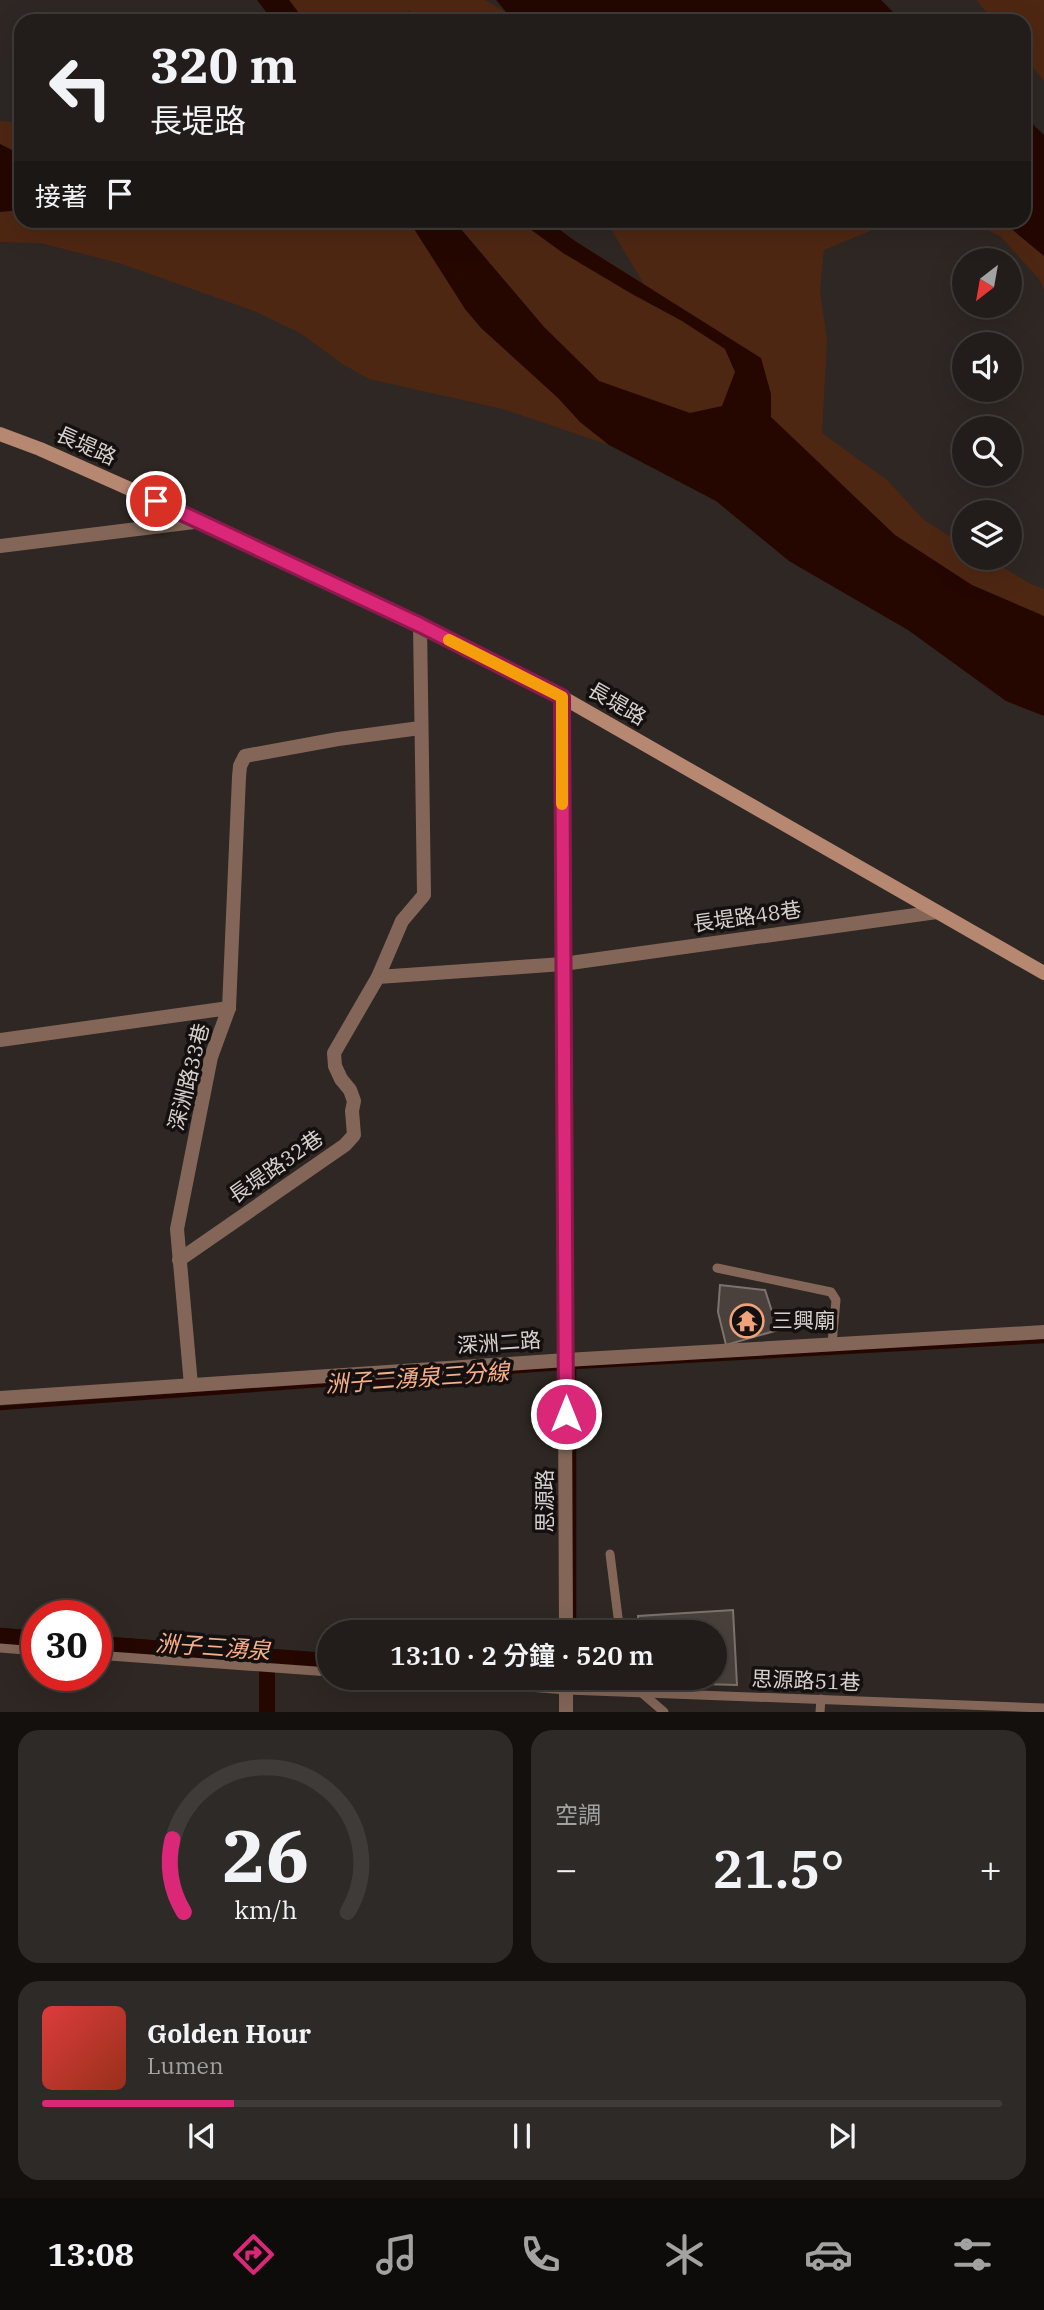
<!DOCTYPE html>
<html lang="zh-TW">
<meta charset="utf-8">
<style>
body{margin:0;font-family:"IBM Plex Serif","Noto Sans TC",serif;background:#2e2a27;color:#f1f3f6;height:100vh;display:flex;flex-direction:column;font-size:26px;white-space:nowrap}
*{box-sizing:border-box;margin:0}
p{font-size:23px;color:#a2a2a2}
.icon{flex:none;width:38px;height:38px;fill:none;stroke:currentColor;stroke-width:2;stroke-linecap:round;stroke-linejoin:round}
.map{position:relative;height:1712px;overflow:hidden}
.panel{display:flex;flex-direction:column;gap:18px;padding:18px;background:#13100e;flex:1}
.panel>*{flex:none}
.guide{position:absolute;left:14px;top:14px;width:1017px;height:214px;border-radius:21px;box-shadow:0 7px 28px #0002,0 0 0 2px #3f3b39;background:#221d1a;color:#f1f3f6;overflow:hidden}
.needle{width:46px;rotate:211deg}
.controls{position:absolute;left:952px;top:248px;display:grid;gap:14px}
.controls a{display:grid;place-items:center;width:70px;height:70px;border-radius:50%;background:#221d1a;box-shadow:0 7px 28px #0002,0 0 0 2px #3f3b39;font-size:35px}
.speed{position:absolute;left:21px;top:1600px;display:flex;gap:14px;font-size:35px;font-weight:700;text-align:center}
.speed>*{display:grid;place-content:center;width:91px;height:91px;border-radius:50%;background:#221d1a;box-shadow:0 7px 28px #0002,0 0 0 2px #3f3b39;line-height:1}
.speed .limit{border:10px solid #d22;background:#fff;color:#111}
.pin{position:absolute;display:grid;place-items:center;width:60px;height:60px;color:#fff;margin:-30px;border:4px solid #fff;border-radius:50%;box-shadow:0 2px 7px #0007}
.me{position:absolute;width:77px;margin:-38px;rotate:0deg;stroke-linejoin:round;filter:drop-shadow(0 0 5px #0008)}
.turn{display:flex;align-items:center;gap:24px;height:147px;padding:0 21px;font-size:32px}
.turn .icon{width:91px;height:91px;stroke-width:2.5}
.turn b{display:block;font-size:49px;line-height:60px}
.then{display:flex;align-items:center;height:66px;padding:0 21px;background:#0003;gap:14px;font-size:26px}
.big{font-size:52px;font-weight:600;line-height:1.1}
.panel .widget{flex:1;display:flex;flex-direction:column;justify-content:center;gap:10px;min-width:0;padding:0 24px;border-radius:21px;background:#2e2a27}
.panel .dial{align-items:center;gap:0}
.dial svg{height:182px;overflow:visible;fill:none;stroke:#3f3b39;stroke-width:7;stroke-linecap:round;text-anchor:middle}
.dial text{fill:#f1f3f6;stroke:none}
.song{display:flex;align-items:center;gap:21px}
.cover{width:84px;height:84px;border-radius:10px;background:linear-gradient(135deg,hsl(0 70% 55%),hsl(10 70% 35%))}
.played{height:7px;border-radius:4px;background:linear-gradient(90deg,#db2777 20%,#3f3b39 20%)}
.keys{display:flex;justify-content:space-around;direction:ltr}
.heat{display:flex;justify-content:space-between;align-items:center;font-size:38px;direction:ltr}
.panel .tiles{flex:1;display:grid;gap:18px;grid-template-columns:1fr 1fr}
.widget:last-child{grid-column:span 2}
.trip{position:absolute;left:317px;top:1620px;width:410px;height:70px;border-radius:35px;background:#221d1a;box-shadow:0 7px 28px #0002,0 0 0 2px #3f3b39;font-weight:600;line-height:70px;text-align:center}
.tab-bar{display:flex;height:112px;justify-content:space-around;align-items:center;background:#0e0c0a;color:#a2a2a2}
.tab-bar .icon{width:49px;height:49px}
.tab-bar .selected{color:#db2777}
.tab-bar b{font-size:32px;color:#f1f3f6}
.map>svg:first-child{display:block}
</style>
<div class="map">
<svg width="1044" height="1712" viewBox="0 0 1044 1712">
<rect width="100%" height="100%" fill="#2e2723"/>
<g fill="#4e2712">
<polygon points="289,0 485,0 507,13 511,21 422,21 408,10 408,21 305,21"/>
<polygon points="976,0 1044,0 1044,81 1024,57 1024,21 994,21"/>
<polygon points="21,117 21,220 427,221 580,422 609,445 503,409 369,379 344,365 300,333 254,311 119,263 40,243 0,242 0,121 13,122"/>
<polygon points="454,221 548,221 575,241 644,284 606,221 894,221 824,250 820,291 827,340 822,433 887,480 924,520 964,545 964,558 987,558 1031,584 1044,589 1044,653 599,381 544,327"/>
<polygon points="972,221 1002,221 1044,256 1044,290 1039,279 1001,237"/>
</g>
<g fill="#250700">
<polygon points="257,0 289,0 305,21 273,21"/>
<polygon points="496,0 881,0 902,21 533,21 507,13"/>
<polygon points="1024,116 1044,135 1044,256 1002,221 1024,220"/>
<polygon points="0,144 16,152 21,159 21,210 0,212"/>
<polygon points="409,221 454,221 544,327 599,381 690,413 722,406 735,372 725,349 682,321 632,294 563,253 519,221 548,221 575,241 761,358 771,394 771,417 895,535 972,585 1044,616 1044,716 1006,701 908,630 789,561 716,501 609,445 580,422 558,398 481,328 465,309"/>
</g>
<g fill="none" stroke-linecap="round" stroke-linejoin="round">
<g stroke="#250700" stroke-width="4.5">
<polyline points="0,1408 574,1367 1044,1341"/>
<polyline points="0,1630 37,1633"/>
<polyline points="574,1633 574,1367"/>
<polyline points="96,1638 329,1656"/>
<polyline points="574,1679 574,1678"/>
</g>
<g stroke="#250700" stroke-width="16">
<polyline points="0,1636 37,1639"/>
<polyline points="96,1644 329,1661"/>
<polyline points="267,1657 267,1712"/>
</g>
</g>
<g fill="#4a413d" stroke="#7c736e" stroke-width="2">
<polygon points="720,1285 765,1290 778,1330 726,1345 718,1312"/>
<polygon points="733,1610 737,1685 630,1682 630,1678 714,1678 714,1633 639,1633 638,1616"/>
</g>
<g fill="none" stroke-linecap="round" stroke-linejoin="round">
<g stroke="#836658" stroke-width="9">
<polyline points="717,1268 831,1292 836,1300 832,1344"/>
<polyline points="610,1554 620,1633"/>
<polyline points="0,1648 37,1651"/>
<polyline points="96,1655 329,1672"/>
<polyline points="409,1678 567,1690 1044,1708"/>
<polyline points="626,1678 628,1692"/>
<polyline points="642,1693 664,1712"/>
<polyline points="820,1712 821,1699"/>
</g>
<g stroke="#836658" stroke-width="14">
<polyline points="0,546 202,521"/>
<polyline points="420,625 424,895 402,921 378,977 563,964 937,912"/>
<polyline points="562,697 566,1633"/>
<polyline points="229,1008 239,777 240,766 245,756 338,739 420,728"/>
<polyline points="0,1040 229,1008 211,1057 177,1229 191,1385"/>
<polyline points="179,1260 345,1145 354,1135 352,1111 354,1101 350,1090 341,1079 335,1066 334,1053 378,977"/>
<polyline points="0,1398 566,1360 1044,1332"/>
<polyline points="566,1678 566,1712"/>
</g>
<polyline stroke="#b68871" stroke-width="14" points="0,434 40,449 202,521 420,625 562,697 1044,973"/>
</g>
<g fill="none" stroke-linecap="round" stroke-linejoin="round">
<defs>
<polyline id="route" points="156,501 420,625 562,697 566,1414"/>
</defs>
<use href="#route" stroke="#8e194d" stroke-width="18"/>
<use href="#route" stroke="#db2777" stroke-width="12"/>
<polyline stroke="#f59e0b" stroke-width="12" points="449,640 562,697 562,804"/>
</g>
<defs>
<symbol id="temple-ring" viewBox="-11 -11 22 22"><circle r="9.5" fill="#14100f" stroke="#f0a27a" stroke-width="1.5"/><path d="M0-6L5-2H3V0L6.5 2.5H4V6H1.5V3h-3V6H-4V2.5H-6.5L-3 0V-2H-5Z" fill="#f0a27a"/></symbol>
</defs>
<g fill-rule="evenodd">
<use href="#temple-ring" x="728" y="1302" width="38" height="38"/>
</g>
<g text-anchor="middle" stroke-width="7" stroke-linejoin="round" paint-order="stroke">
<g font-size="21" fill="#d6d1ce" stroke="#14100f">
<text transform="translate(86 446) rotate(24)" y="7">長堤路</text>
<text transform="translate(617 704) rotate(30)" y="7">長堤路</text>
<text transform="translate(747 917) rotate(-8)" y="7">長堤路48巷</text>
<text transform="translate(189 1077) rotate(-76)" y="7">深洲路33巷</text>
<text transform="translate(276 1167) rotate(-35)" y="7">長堤路32巷</text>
<text transform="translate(499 1343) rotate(-4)" y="7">深洲二路</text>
<text transform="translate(545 1501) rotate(-90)" y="7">思源路</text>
<text transform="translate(806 1681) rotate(2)" y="7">思源路51巷</text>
</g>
<g font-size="21" fill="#d6d1ce" stroke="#14100f" text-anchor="start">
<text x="772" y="1328">三興廟</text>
</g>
<g font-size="23" font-style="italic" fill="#f9af89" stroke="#14100f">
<text transform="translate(417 1378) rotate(-4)" y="8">洲子二湧泉三分線</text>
<text transform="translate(213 1647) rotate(4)" y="8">洲子三湧泉</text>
</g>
</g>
</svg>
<div class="controls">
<a><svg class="needle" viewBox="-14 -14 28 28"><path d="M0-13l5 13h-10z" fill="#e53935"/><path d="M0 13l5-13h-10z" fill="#a2a2a2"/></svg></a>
<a><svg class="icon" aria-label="sound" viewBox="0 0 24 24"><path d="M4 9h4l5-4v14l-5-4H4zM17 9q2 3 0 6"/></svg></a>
<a><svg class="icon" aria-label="search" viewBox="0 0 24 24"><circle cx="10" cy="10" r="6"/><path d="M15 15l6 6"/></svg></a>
<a><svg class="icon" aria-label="layers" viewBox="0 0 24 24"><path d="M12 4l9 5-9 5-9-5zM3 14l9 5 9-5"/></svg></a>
</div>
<div class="speed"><div class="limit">30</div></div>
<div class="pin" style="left:156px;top:501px;background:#d93025"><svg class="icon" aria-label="arrive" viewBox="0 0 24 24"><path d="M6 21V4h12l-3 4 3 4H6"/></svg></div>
<svg class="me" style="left:566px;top:1414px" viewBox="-20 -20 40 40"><circle r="17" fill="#db2777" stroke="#fff" stroke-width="3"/><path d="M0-11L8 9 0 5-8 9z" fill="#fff"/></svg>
<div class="trip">13:10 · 2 分鐘 · 520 m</div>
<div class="guide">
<div class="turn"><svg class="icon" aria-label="left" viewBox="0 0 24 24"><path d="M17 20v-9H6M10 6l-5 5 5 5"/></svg><div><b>320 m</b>長堤路</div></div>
<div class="then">接著<svg class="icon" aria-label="arrive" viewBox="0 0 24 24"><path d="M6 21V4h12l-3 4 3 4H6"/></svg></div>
</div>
</div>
<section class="panel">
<div class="tiles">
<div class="widget dial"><svg viewBox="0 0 100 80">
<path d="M14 69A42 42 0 1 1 86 69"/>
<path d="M14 69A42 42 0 0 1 9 37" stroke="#db2777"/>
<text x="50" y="56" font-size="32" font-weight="700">26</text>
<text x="50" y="72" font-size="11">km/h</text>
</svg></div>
<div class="widget"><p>空調</p>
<div class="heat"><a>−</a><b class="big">21.5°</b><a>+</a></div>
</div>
<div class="widget">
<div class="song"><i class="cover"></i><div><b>Golden Hour</b><p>Lumen</p></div></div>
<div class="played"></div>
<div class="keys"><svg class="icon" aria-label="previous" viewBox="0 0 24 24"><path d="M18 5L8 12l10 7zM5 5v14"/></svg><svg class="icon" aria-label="pause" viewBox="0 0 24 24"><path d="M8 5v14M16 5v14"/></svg><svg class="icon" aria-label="next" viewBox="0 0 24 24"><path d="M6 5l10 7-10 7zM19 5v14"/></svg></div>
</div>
</div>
</section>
<nav class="tab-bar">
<b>13:08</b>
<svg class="icon selected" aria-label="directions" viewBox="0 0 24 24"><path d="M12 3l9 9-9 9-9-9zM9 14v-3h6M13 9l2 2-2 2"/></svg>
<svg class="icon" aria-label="music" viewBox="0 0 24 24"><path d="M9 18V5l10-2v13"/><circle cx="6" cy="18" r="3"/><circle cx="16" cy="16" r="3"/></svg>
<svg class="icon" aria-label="phone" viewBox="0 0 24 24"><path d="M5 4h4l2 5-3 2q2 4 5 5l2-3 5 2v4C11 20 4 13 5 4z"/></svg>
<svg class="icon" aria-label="climate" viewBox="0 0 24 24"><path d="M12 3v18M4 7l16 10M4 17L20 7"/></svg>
<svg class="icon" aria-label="car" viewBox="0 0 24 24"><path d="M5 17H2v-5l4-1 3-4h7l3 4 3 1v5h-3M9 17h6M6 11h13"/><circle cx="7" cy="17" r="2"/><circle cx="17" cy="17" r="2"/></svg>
<svg class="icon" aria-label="filters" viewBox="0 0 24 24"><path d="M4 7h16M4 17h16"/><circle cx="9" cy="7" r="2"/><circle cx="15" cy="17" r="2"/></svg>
</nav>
